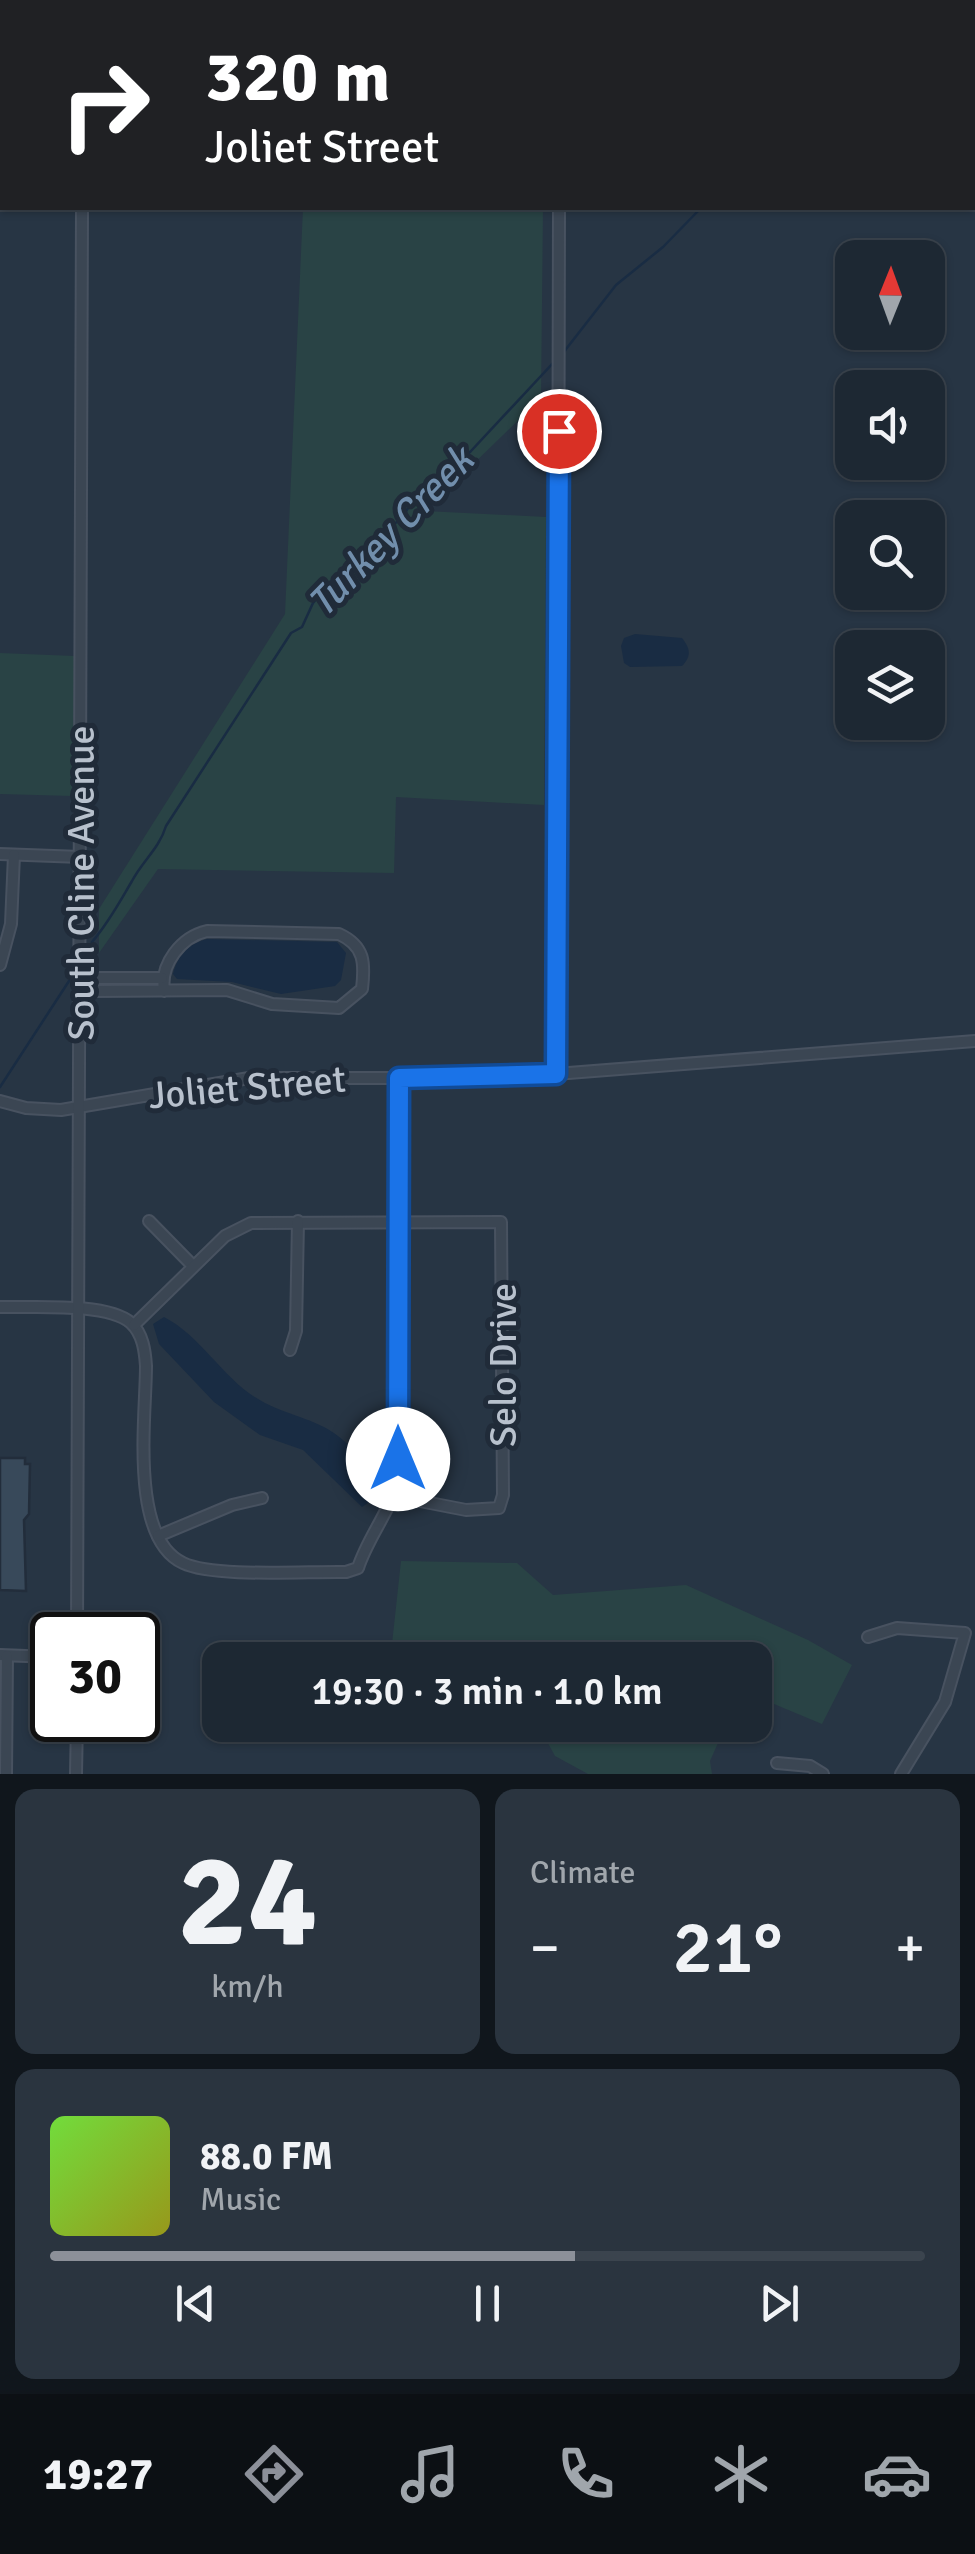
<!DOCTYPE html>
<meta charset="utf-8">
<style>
body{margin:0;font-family:Signika,sans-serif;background:#2a343f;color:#f1f3f6;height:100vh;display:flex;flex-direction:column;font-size:38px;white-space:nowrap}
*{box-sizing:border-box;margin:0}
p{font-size:32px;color:#a0a6ac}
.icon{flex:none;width:55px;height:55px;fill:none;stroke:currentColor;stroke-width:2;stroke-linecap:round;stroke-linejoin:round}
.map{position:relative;height:1774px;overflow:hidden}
.side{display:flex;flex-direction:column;gap:15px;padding:15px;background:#10161c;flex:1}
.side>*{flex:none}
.banner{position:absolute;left:0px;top:0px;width:975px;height:210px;box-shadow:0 2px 8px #0004,0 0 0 2px #3b444e;background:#202124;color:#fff;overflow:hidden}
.needle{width:65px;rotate:1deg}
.tools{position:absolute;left:835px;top:240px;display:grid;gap:20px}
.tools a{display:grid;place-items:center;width:110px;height:110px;border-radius:20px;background:#1d2833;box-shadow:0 2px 8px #0004,0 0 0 2px #3b444e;font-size:50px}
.speed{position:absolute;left:30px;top:1612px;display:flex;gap:20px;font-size:50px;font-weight:700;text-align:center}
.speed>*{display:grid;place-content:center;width:130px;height:130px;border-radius:50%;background:#1d2833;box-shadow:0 2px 8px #0004,0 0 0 2px #3b444e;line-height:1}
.speed .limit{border:5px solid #111;border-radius:15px;background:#fff;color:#111}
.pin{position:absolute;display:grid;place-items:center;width:85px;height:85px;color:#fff;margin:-42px;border:5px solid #fff;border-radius:50%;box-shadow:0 2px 10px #0007}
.me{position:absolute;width:110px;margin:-55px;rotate:0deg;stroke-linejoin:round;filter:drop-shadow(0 0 8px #0008)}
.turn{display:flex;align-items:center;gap:35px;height:210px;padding:0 40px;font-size:45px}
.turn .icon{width:130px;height:130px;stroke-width:2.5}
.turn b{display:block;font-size:70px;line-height:85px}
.big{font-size:75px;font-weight:600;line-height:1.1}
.side .tile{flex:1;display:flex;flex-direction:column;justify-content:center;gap:15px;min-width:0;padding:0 35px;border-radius:20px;background:#2a343f}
.side .dial{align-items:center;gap:0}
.dial b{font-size:130px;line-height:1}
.song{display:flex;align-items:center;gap:30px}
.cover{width:120px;height:120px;border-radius:15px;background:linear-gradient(135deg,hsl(100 70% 55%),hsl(60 70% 35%))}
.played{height:10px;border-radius:5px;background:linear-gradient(90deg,#8c9099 60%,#3b444e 60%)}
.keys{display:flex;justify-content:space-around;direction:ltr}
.heat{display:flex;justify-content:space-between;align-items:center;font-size:55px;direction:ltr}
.side .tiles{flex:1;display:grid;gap:15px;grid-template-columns:1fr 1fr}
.tile:last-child{grid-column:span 2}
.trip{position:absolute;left:202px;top:1642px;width:570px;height:100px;border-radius:20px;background:#1d2833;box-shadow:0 2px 8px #0004,0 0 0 2px #3b444e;font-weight:600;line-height:100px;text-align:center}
.dock{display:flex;height:160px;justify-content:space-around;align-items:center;background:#0c1014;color:#a0a6ac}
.dock .icon{width:70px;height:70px}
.dock .selected{color:#8c9099}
.dock b{font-size:45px;color:#f1f3f6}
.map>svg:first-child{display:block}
</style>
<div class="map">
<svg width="975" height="1774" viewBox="0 0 975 1774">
<rect width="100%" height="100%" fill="#273544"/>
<g fill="#294345">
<polygon points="303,208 543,208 541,398 425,511 546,517 544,805 396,797 394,873 158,869 99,953 99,909 285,614"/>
<polygon points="0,653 75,656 72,796 0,794"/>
<polygon points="401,1561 517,1563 553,1595 686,1585 808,1640 852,1665 822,1724 762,1699 755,1702 755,1660 422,1660 391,1653"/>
<polygon points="538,1725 726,1725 710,1761 712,1774 588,1774 555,1756"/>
</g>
<g fill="#192c43">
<path d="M635,634L682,638C690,648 692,656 682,666L630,667L624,663L621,646L624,638Z"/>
<path d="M207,939L337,942L346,953L341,980L335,986L281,994L232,982L177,979L173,974C178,955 188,944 207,939Z"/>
<path d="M164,1317C203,1337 225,1383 265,1403C290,1416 321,1420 343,1440C362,1457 371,1476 371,1501L362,1507L303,1450L260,1435L214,1402L159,1344L153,1324Z"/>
</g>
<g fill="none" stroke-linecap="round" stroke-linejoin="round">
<g stroke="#192c43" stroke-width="2.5">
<polyline points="972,173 975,173"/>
<polyline points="563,353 616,285 663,247 701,208"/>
<path d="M92,942C109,922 119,903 132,881C143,860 159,849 166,826L291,633L302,627L313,603L351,558L369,546L380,531L401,520L415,496L433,487L471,451L554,362"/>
<polyline points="0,1087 69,981"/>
</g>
</g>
<polygon fill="#38495a" stroke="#222d3b" stroke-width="2.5" points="0,1458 25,1458 25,1464 30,1464 29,1514 24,1520 26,1591 0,1590"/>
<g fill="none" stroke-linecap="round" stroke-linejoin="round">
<defs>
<g id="minor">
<polyline points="83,2 83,0"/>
<polyline points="560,2 560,0"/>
<polyline points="0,854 81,857"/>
<polyline points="0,965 11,924 14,855"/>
<path d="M81,984L93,991L227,990L272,1004L339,1008L362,989C365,963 365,946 339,934L207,931C181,937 160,964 164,991"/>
<polyline points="81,984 94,978 162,978"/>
<polyline points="557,1074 559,208"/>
<polyline points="0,1101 26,1108 61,1110 249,1078 506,1078 975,1041"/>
<polyline points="149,1221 193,1266"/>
<path d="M0,1307C32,1308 107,1302 131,1323C143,1334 145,1351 146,1366C146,1416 129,1538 183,1563C214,1578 308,1571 346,1572L358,1568C368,1537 390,1512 398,1479L399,1078"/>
<polyline points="134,1325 225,1236 251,1223 501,1222 503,1495 499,1508 466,1510 394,1496"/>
<polyline points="290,1350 296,1331 298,1221"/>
<polyline points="158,1536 232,1505 262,1498"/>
<polyline points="77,1635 82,208"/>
<polyline points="868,1637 897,1628 965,1633 945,1702 901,1774"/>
<polyline points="0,1655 52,1657"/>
<polyline points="777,1763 810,1766 823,1774"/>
<polyline points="6,1774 7,1656"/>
<polyline points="76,1774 77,1720"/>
</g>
</defs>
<use href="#minor" stroke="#485260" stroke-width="14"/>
<use href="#minor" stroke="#3b4653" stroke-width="10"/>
</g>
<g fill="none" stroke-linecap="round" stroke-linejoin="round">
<defs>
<polyline id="route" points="398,1459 399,1078 556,1074 559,431"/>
</defs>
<use href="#route" stroke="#114b97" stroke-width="25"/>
<use href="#route" stroke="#1a73e8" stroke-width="18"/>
</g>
<g text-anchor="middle" stroke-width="10" stroke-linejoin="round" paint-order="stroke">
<g font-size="38" fill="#b8c1cd" stroke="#202b39">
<text transform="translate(81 883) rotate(-90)" y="13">South Cline Avenue</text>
<text transform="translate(247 1087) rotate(-5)" y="13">Joliet Street</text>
<text transform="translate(503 1365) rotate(-90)" y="13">Selo Drive</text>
</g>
<g font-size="40" font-style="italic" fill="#718eac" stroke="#202b39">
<text transform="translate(390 531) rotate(-46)" y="14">Turkey Creek</text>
</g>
</g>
</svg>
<div class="tools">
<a><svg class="needle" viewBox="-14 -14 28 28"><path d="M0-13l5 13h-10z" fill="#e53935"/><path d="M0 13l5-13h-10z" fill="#a0a6ac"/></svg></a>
<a><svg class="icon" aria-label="sound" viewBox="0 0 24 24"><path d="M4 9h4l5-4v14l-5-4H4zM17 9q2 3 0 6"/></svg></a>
<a><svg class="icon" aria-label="search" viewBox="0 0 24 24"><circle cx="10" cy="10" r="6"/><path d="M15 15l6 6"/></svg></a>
<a><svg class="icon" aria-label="layers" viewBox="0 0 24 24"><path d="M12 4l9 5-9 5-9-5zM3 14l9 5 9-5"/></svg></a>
</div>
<div class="speed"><div class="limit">30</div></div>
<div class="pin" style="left:559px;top:431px;background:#d93025"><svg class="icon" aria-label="arrive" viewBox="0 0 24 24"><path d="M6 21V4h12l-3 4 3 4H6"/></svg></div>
<svg class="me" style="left:398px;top:1459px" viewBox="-20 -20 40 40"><circle r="19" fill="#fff"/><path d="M0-13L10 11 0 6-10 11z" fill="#1a73e8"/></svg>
<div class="trip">19:30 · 3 min · 1.0 km</div>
<div class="banner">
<div class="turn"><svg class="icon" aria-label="right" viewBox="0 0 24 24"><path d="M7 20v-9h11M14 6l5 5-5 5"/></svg><div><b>320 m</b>Joliet Street</div></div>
</div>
</div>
<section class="side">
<div class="tiles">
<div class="tile dial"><b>24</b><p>km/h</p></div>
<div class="tile"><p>Climate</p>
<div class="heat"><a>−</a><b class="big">21°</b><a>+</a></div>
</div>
<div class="tile">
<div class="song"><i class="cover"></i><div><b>88.0 FM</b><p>Music</p></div></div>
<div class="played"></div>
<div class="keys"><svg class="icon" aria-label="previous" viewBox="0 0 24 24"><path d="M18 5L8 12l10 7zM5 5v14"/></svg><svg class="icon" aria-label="pause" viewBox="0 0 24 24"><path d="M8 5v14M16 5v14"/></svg><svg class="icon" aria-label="next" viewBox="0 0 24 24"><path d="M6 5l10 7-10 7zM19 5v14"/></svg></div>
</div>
</div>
</section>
<nav class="dock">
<b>19:27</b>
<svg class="icon selected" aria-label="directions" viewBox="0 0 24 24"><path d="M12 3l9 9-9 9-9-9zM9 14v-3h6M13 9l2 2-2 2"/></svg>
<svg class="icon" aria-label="music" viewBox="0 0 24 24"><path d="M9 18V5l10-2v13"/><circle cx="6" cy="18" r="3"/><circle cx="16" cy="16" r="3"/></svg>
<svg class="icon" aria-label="phone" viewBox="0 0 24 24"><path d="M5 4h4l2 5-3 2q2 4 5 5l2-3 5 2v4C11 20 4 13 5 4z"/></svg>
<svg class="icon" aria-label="climate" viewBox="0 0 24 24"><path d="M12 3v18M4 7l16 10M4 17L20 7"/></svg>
<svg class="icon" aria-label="car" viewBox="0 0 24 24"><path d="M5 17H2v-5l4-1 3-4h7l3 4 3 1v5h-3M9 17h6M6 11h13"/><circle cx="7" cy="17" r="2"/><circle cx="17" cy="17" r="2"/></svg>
</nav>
